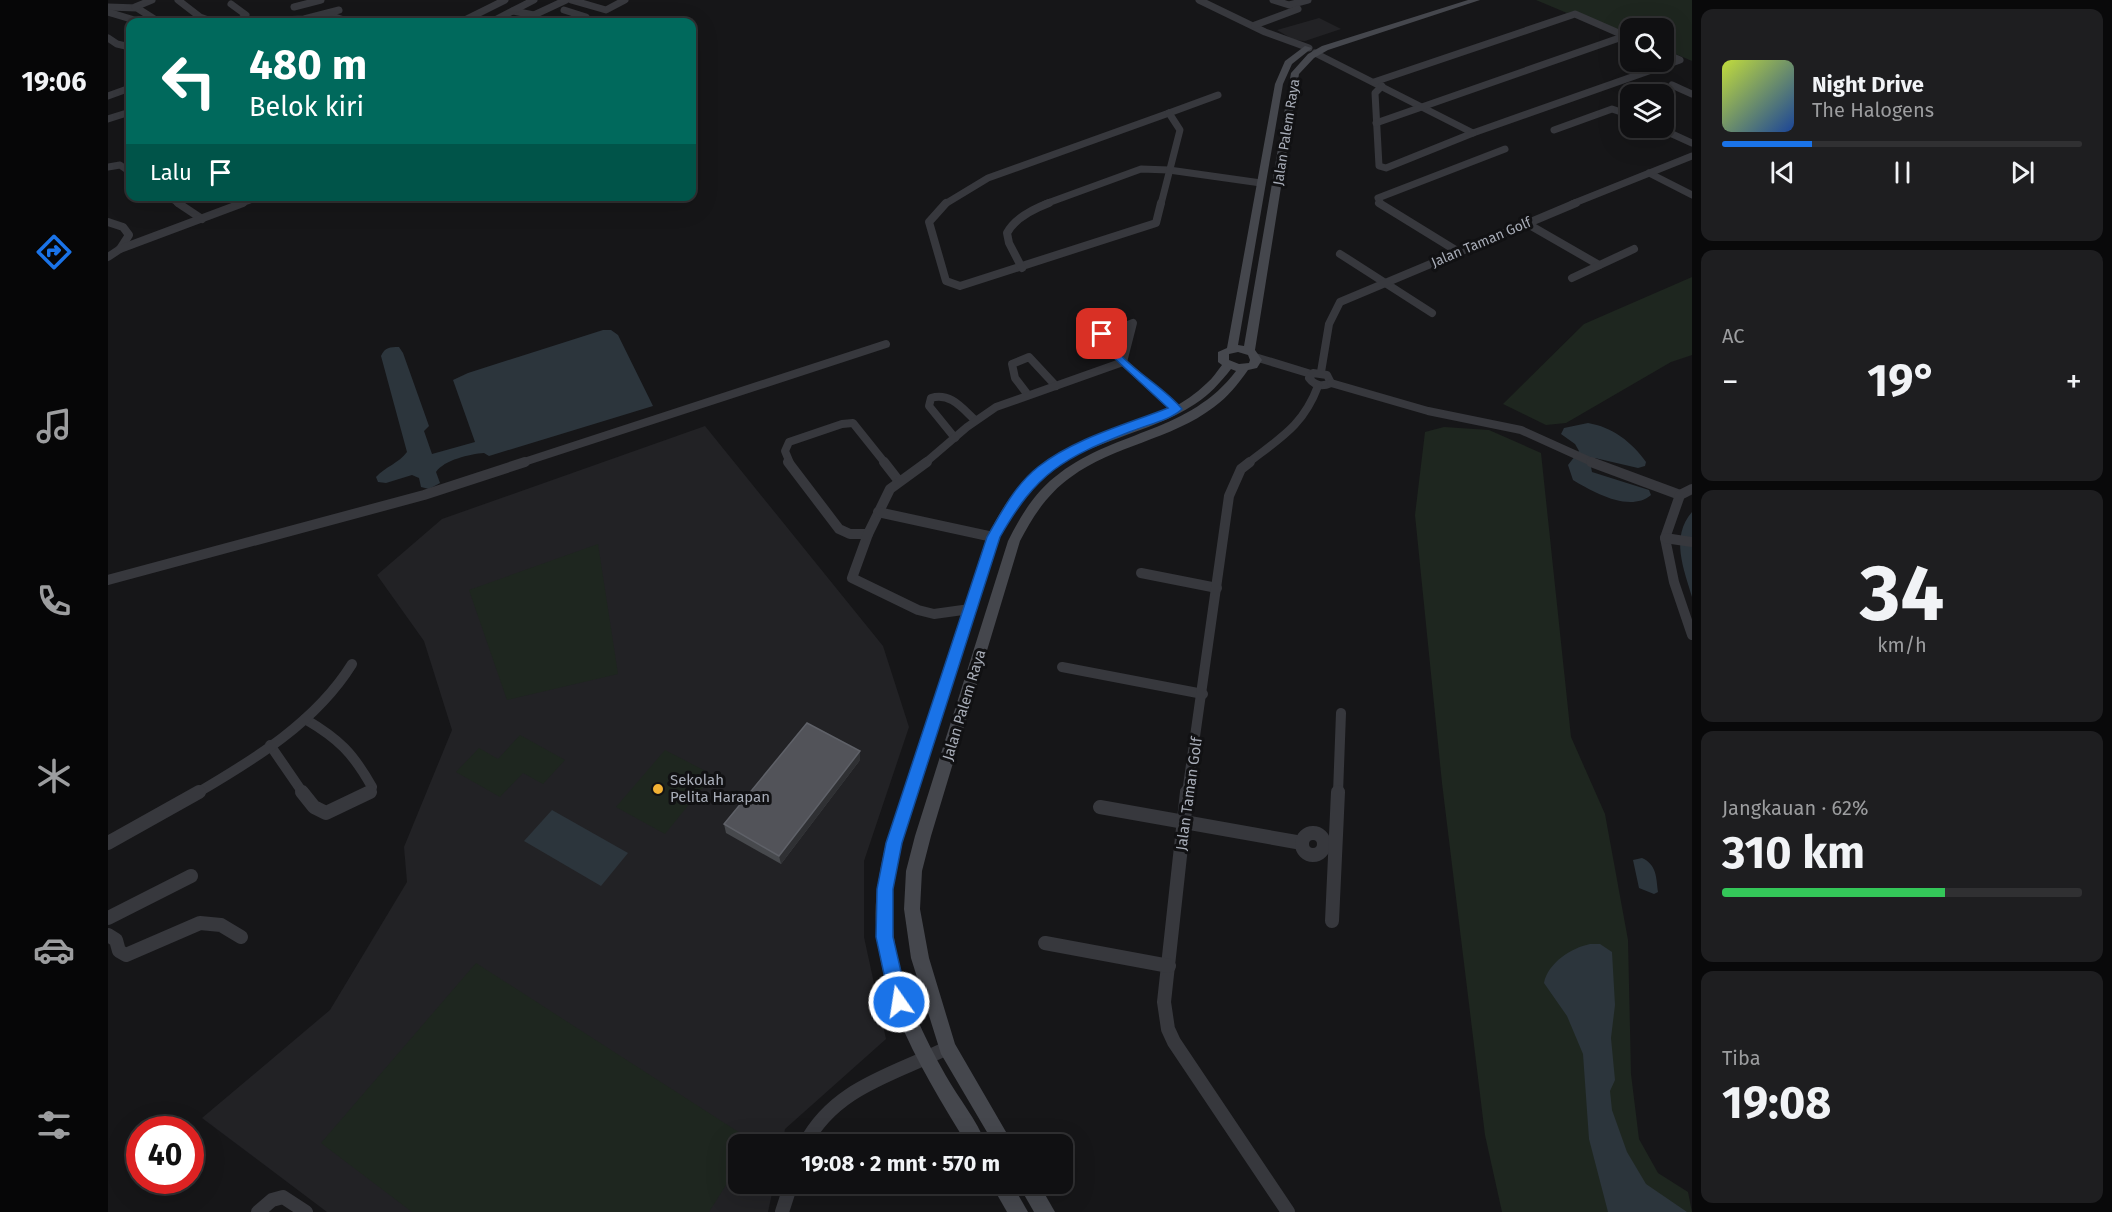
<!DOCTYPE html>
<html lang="id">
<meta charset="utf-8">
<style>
body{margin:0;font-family:"Fira Sans",sans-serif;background:#1e1e20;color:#f1f3f6;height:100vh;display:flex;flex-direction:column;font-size:22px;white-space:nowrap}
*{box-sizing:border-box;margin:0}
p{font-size:20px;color:#9c9d9f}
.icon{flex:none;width:33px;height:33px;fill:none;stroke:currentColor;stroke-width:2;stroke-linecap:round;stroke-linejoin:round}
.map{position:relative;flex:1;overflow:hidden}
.details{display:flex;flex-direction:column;gap:9px;padding:9px;background:#09090a;width:420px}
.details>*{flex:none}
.banner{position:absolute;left:18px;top:18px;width:570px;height:183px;border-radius:12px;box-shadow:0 6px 24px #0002,0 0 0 2px #303032;background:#00695c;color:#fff;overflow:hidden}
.fabs{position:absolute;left:1512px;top:18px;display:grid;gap:12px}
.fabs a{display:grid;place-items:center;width:54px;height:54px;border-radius:12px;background:#101012;box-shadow:0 6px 24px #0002,0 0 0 2px #303032;font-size:30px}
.speed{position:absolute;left:18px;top:1116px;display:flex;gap:12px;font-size:30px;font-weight:700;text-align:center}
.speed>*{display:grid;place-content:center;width:78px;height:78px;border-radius:50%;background:#101012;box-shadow:0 6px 24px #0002,0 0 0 2px #303032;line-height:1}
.speed .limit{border:9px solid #d22;background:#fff;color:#111}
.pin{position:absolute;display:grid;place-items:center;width:51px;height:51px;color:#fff;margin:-26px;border-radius:12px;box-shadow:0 3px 9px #0006}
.me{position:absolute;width:66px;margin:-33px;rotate:347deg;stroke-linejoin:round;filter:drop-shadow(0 0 4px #0008)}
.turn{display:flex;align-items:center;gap:21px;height:126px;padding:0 24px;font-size:27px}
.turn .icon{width:78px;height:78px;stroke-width:2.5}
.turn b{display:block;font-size:42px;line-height:51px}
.then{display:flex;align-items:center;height:57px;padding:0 24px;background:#0003;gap:12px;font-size:22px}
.big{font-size:45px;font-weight:700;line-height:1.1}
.details .tile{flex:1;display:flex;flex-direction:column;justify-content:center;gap:9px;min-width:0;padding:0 21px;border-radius:12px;background:#1e1e20}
.details .dial{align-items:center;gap:0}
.dial b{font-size:78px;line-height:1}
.song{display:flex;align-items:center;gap:18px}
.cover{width:72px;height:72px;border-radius:9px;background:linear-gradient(135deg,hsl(70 70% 55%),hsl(220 70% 35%))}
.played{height:6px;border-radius:3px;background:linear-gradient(90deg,#1a73e8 25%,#303032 25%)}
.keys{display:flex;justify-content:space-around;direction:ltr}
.heat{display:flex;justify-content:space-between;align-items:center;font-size:33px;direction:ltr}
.charge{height:9px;border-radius:4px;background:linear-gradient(90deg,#34c759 62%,#303032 0)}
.trip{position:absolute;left:620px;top:1134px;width:345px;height:60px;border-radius:12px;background:#101012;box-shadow:0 6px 24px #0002,0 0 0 2px #303032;font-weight:700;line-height:60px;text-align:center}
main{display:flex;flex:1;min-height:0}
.menu{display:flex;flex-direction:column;width:108px;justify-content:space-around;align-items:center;background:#060607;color:#9c9d9f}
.menu .icon{width:42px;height:42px}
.menu .selected{color:#1a73e8}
.menu b{font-size:27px;color:#f1f3f6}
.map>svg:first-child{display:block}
</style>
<main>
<nav class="menu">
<b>19:06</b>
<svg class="icon selected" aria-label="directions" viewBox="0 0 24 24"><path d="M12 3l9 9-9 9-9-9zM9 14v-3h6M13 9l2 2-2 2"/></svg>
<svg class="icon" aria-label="music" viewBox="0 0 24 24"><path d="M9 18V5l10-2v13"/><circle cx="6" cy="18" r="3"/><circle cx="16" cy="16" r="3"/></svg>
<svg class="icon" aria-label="phone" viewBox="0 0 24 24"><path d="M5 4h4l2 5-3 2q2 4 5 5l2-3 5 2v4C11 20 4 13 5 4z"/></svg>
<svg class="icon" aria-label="climate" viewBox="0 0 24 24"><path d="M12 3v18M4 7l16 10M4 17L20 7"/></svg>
<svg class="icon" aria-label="car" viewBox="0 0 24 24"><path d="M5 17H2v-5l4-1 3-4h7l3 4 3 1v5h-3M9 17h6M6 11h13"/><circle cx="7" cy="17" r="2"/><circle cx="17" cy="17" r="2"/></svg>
<svg class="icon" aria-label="filters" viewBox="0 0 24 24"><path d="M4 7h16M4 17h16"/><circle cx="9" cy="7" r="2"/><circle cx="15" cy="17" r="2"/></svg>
</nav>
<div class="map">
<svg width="1584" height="1212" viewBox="0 0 1584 1212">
<rect width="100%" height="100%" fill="#161618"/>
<g fill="#222225">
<polygon points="1211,18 1233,29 1197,41 1186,40 1169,30"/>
<polygon points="597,426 775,646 801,727 756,861 756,937 778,1039 677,1129 674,1144 630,1144 630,1184 666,1184 660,1212 219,1212 94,1118 222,1010 299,882 296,847 344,730 316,641 269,575 334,519"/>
</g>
<g fill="#1e261f">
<polygon points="1428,0 1584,0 1584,61 1556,49 1556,28 1522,28 1522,35 1467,11 1459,13"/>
<polygon points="1584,277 1584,355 1563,362 1458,423 1438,425 1395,404 1476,324"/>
<polygon points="1336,427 1381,430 1433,453 1463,737 1497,814 1520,940 1523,1074 1531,1139 1550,1173 1580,1192 1584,1212 1394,1212 1377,1135 1334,783 1307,515 1317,432"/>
<polygon points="490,544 510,674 399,700 361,590"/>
<polygon points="412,735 457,760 435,784 415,773 392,797 348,772 371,748 390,759"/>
<polygon points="557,750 605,775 557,834 508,807"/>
<polygon points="368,963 646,1142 644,1144 630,1144 630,1166 601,1212 304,1212 213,1143"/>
</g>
<g fill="#2c353c">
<path d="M495,330H503L510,335L545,406L381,456L376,453C362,454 336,460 328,472L332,483L321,489L313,487L311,478L304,475L278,483L270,482L268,477C277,467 291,463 299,452L273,356C277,347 282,347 291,347L295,353L321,426L316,431L324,454L367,442L345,380L360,373Z"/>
<path d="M1480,423C1504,427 1524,442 1538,462L1537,466L1530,468L1487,458L1482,462L1484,472L1541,490L1543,495C1522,513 1485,492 1465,480L1460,465L1471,451L1467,444L1453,434L1456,428Z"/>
<path d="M1584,512V597C1576,569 1562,537 1584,512Z"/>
<polygon points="444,810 520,853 493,886 416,841"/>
<path d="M1534,858C1549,865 1548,877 1550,892L1546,894L1531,888L1525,860Z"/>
<path d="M1482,944H1492L1504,952L1507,1005L1503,1038L1507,1080L1502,1091L1504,1110L1519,1152L1538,1184L1579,1212H1500L1481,1139L1475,1054L1459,1016L1436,983C1440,963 1463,948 1482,944Z"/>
</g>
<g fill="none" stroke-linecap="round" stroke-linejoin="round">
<g stroke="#37383d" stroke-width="7">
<polyline points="70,0 92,17 106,22"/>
<polyline points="463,0 498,10 517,0"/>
<polyline points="1091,0 1157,32 1201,48"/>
<polyline points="1165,0 1181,5 1200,0"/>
<polyline points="123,4 138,15 130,22"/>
<polyline points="0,7 29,8 51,22"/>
<polyline points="27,7 44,0"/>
<polyline points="186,7 213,0"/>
<polyline points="456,10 478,17 471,22"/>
<polyline points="405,11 426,15 458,0"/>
<polyline points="0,12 33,22"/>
<polyline points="218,14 242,22"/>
<polyline points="172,20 196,19 231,10"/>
<polyline points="357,22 355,21 397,0"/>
<polyline points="383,22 426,0"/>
<polyline points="410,22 419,19 432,22"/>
<polyline points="1147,25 1190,9"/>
<polyline points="0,38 9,44 22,47"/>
<polyline points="1207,53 1365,133 1572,60 1556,53"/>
<polyline points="1266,82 1467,14 1522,38"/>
<polyline points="1564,85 1584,94"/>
<polyline points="1274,86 1267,93 1271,166 1278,168 1365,133"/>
<polyline points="0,96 22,88"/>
<polyline points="1061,113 1110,95"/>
<polyline points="0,119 22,112"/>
<polyline points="1268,123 1517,36"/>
<polyline points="1551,128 1584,143"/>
<polyline points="1446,130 1504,109 1522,115"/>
<polyline points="0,167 12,165 22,172"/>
<polyline points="1541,173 1584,195"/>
<polyline points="60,196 72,204"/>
<polyline points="131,204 153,196"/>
<polyline points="837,204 880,178 1061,113"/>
<polyline points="937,204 1033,169 1061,170 1153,183"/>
<polyline points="1053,204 1072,130 1061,113"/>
<polyline points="1273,204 1270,198 1397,149"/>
<polyline points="1464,204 1584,156"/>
</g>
<g stroke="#37383d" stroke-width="8">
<polyline points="70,203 94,219"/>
<polyline points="838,203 821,222 838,281 852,286 1048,223 1053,203"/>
<polyline points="1271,203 1349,251"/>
<polyline points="0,222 15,227 21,235 12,249 0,257"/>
<polyline points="1418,223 1491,265"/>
<polyline points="12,249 135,203"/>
<polyline points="1232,254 1324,313"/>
<path d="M914,268L901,243L899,233C907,218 925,209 941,203"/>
<polyline points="1464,278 1526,249"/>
<polygon points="1025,323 1015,362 992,337"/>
<polyline points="1147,357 1203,374"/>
<polyline points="1015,362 1068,409"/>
<polyline points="1213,372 1221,324 1232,302 1468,203"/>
<path d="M1205,373L1219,375L1223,383C1214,387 1207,386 1201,378Z"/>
<polyline points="1223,383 1320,411 1413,430 1486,463"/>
<polyline points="920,395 907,378 904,364 921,357 948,386"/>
<path d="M847,438L821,406L823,398C842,392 854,408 867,420"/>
<polyline points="413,463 778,344"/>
<polyline points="682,463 677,451 681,442 734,424 745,423 777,463"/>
<polyline points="817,463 859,427 888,407 1015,362"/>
<path d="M1140,463C1172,438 1195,426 1210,386"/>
</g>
<g stroke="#37383d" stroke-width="10">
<polyline points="680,462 731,529 742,534 760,534"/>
<polyline points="776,462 790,480"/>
<polyline points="819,462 782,489 760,534 744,578 810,610 826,614 862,609"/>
<polyline points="1483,462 1572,495"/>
<polyline points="1584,489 1572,495 1557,538 1566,582 1584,635"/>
<polyline points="770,512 885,537"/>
<polyline points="1557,538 1584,542"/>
<polyline points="1033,573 1109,588"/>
<polyline points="0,580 316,495 417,462"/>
<polyline points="954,667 1095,694"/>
<path d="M197,719C231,739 245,753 264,787L260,793"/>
<polyline points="162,745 195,793"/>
<path d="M89,793C147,759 208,722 244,664"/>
<polyline points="1079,793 1121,496 1133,469 1142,462"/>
<polyline points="1230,793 1233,713"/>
</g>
<g stroke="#37383d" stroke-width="14">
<polyline points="194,792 206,807 218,813 262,792"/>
<polyline points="1079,792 1056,1002 1060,1029 1066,1042 1180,1212"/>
<polyline points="992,807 1194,843"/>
<circle cx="1205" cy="844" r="11"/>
<polyline points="0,843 91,792"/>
<polyline points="0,918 83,876"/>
<polyline points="1224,921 1230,792"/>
<polyline points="0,935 8,940 11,951 18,955 92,923 113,925 133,937"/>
<polyline points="937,943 1061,966"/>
<path d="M697,1144C727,1087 785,1075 839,1048"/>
<polyline points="150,1212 164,1200 175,1197 198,1212"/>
<polyline points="674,1212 683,1184"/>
</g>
<g fill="#45474d" fill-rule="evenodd">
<path d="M1360,0H1372L1220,50L1206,58L1191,74L1147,350L1154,360L1149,368L1140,370C1130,384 1120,397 1106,407C1063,440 1006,445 963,477C940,493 925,516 912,541L823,836L814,871L812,909L821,958L847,1044L905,1144H886L833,1054L803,958L796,909L798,871L807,836L900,541C913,515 928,490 952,473C1009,430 1082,432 1128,371L1123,369C1112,383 1101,395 1087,404C1040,435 982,439 938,475C917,491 903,514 891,537L794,843C791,858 787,873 785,888C779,957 805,1018 838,1076C851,1099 869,1120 878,1144H859C818,1077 773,1006 768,925C766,897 772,870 778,843L879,537C892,512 907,485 931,467C981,430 1055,427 1099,383C1105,378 1109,371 1114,365L1110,362V352L1119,348L1167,84L1177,61L1197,46L1204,48L1184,64L1175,84L1130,345L1136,346L1183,73L1200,54L1214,46ZM1130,352L1140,355L1142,360L1141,363L1131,364L1121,360V354Z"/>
<polygon points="883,1184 904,1184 920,1212 899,1212"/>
<polygon points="910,1184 931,1184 947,1212 926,1212"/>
</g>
</g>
<polygon fill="#47494d" points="752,760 673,864 618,833 616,824"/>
<polygon fill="#2f3033" points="752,751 752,760 673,864 671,856"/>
<polygon fill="#525359" stroke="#5f6168" stroke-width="1.5" points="699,723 752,751 671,856 616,824"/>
<path fill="#1a73e8" stroke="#114b97" stroke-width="1.5" d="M990,332H998C1010,365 1052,382 1074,409C1063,420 1038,425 1024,431C955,458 929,472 892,537L794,843L785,889V937L800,1002L797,1008L791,1011L785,1008L782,1002L768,937L769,889L778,843L879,537C893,513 907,485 930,467C967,438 1017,425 1060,408L990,343Z"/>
<circle fill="#f2b134" stroke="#111113" stroke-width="2" cx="550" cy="789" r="6"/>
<g text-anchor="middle" stroke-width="6" stroke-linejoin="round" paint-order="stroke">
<g font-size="14" fill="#a8adb8" stroke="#111113">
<text transform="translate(1178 132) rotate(-81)" y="5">Jalan Palem Raya</text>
<text transform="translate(1373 242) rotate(-23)" y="5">Jalan Taman Golf</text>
</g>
<g font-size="15" fill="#a8adb8" stroke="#111113">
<text transform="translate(856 705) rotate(-73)" y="5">Jalan Palem Raya</text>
<text transform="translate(1081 794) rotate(-82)" y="5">Jalan Taman Golf</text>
</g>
<g font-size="15" fill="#a8adb8" stroke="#111113" text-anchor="start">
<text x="562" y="785">Sekolah<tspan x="562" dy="17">Pelita Harapan</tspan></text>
</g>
</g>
</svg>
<div class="fabs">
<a><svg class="icon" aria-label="search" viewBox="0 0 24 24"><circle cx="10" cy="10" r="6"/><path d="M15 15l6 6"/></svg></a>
<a><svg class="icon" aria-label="layers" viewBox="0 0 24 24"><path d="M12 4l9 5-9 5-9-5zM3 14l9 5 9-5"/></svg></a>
</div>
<div class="speed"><div class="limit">40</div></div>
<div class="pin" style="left:994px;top:334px;background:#d93025"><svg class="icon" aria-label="arrive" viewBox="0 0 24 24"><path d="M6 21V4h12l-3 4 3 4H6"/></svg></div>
<svg class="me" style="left:791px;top:1002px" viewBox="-20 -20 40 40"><circle r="17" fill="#1a73e8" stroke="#fff" stroke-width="3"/><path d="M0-11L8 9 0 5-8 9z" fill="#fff"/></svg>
<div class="trip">19:08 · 2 mnt · 570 m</div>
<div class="banner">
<div class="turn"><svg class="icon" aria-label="left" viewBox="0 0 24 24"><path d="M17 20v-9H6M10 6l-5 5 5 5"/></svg><div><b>480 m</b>Belok kiri</div></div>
<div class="then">Lalu<svg class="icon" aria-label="arrive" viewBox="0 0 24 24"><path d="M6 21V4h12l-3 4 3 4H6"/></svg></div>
</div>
</div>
<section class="details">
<div class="tile">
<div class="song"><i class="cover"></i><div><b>Night Drive</b><p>The Halogens</p></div></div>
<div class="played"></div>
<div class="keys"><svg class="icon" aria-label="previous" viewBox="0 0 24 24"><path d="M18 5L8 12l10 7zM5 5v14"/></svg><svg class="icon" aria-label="pause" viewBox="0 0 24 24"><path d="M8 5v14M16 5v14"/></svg><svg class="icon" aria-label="next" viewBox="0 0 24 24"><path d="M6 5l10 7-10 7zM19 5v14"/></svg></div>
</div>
<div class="tile"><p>AC</p>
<div class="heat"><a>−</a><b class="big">19°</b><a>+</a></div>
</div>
<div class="tile dial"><b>34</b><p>km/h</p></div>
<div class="tile"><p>Jangkauan · 62%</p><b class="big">310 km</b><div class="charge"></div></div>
<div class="tile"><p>Tiba</p><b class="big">19:08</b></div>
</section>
</main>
